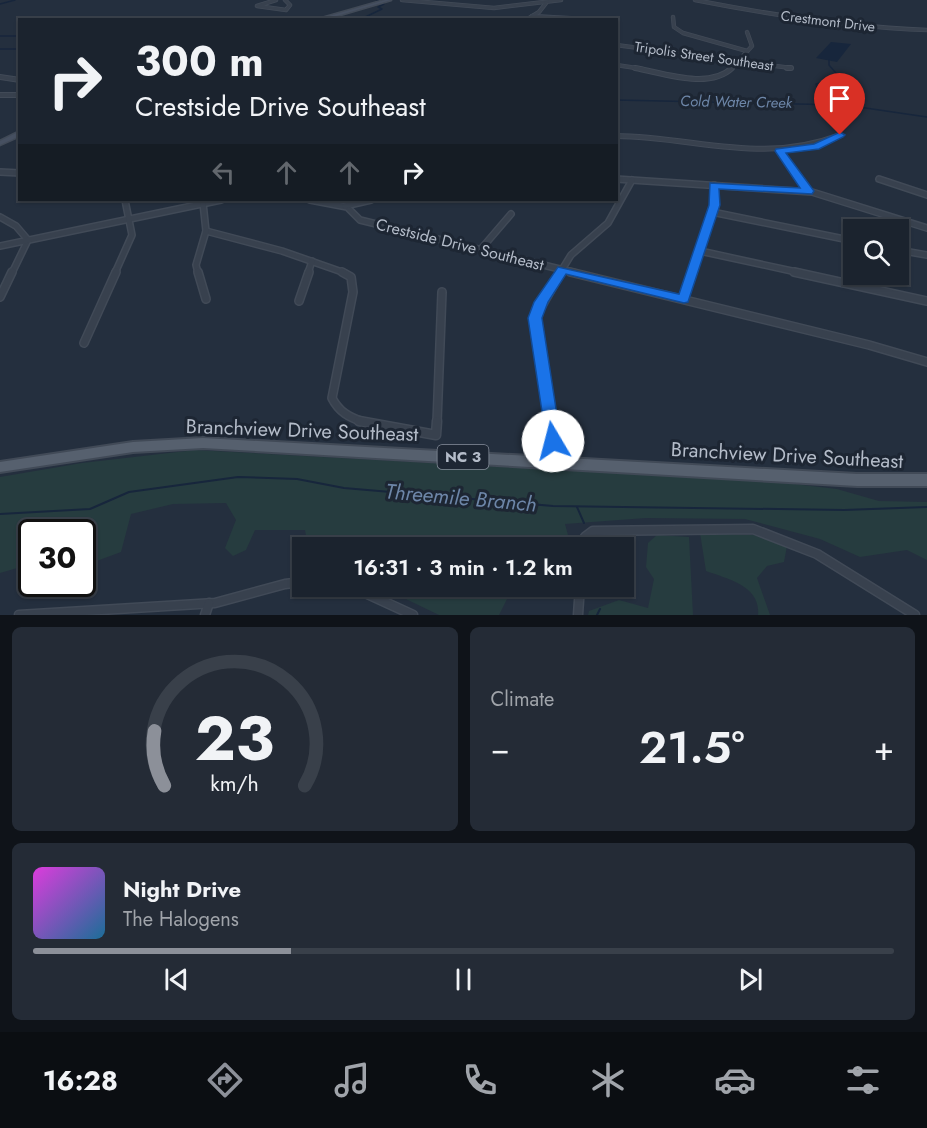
<!DOCTYPE html>
<meta charset="utf-8">
<style>
body{margin:0;font-family:Jost,sans-serif;background:#242b36;color:#f1f3f6;height:100vh;display:flex;flex-direction:column;font-size:22px;white-space:nowrap}
*{box-sizing:border-box;margin:0}
p{font-size:20px;color:#a0a4aa}
.icon{flex:none;width:33px;height:33px;fill:none;stroke:currentColor;stroke-width:2;stroke-linecap:round;stroke-linejoin:round}
.map{position:relative;height:615px;overflow:hidden}
.panel{display:flex;flex-direction:column;gap:12px;padding:12px;background:#0f1319;flex:1}
.panel>*{flex:none}
.hud{position:absolute;left:18px;top:18px;width:600px;height:183px;border-radius:0px;box-shadow:0 2px 4px #0004,0 0 0 2px #39404a;background:#1b232e;color:#f1f3f6;overflow:hidden}
.controls{position:absolute;left:843px;top:219px;display:grid;gap:12px}
.controls a{display:grid;place-items:center;width:66px;height:66px;border-radius:0px;background:#1b232e;box-shadow:0 2px 4px #0004,0 0 0 2px #39404a;font-size:30px}
.speed{position:absolute;left:18px;top:519px;display:flex;gap:12px;font-size:30px;font-weight:700;text-align:center}
.speed>*{display:grid;place-content:center;width:78px;height:78px;border-radius:50%;background:#1b232e;box-shadow:0 2px 4px #0004,0 0 0 2px #39404a;line-height:1}
.speed .limit{border:3px solid #111;border-radius:9px;background:#fff;color:#111}
.pin{position:absolute;display:grid;place-items:center;width:51px;height:51px;color:#fff;margin:-62px -26px;border-radius:50% 50% 50% 0;rotate:-45deg;box-shadow:0 0 6px #0007}
.pin .icon{rotate:45deg}
.me{position:absolute;width:66px;margin:-33px;rotate:352deg;stroke-linejoin:round;filter:drop-shadow(0 0 4px #0008)}
.turn{display:flex;align-items:center;gap:21px;height:126px;padding:0 18px;font-size:27px}
.turn .icon{width:78px;height:78px;stroke-width:2.5}
.turn b{display:block;font-size:42px;line-height:51px}
.lanes{display:flex;align-items:center;height:57px;padding:0 18px;background:#0003;justify-content:center;gap:30px;direction:ltr}
.lanes .off{opacity:.35}
.big{font-size:45px;font-weight:600;line-height:1.1}
.panel .card{flex:1;display:flex;flex-direction:column;justify-content:center;gap:9px;min-width:0;padding:0 21px;border-radius:9px;background:#242b36}
.panel .dial{align-items:center;gap:0}
.dial svg{height:156px;overflow:visible;fill:none;stroke:#39404a;stroke-width:7;stroke-linecap:round;text-anchor:middle}
.dial text{fill:#f1f3f6;stroke:none}
.song{display:flex;align-items:center;gap:18px}
.cover{width:72px;height:72px;border-radius:9px;background:linear-gradient(135deg,hsl(300 70% 55%),hsl(200 70% 35%))}
.played{height:6px;border-radius:3px;background:linear-gradient(90deg,#8c9099 30%,#39404a 30%)}
.keys{display:flex;justify-content:space-around;direction:ltr}
.heat{display:flex;justify-content:space-between;align-items:center;font-size:33px;direction:ltr}
.panel .tiles{flex:1;display:grid;gap:12px;grid-template-columns:1fr 1fr}
.card:last-child{grid-column:span 2}
.trip{position:absolute;left:292px;top:537px;width:342px;height:60px;border-radius:0px;background:#1b232e;box-shadow:0 2px 4px #0004,0 0 0 2px #39404a;font-weight:600;line-height:60px;text-align:center}
.tabs{display:flex;height:96px;justify-content:space-around;align-items:center;background:#0b0e12;color:#a0a4aa}
.tabs .icon{width:42px;height:42px}
.tabs .current{color:#8c9099}
.tabs b{font-size:27px;color:#f1f3f6}
.map>svg:first-child{display:block}
</style>
<div class="map">
<svg width="927" height="615" viewBox="0 0 927 615">
<rect width="100%" height="100%" fill="#242f3e"/>
<g fill="#263c3f">
<polygon points="195,450 777,482 837,489 879,501 927,502 927,560 907,550 860,557 820,539 745,519 646,518 565,524 568,535 546,539 546,548 308,547 305,530 255,530 246,550 233,556 225,548 236,520 226,503 173,504 131,514 121,552 83,566 82,532 32,532 31,564 0,573 0,477 82,463"/>
<path d="M700,533L754,535L787,546L784,562L767,566L757,578L770,615H758C761,586 728,579 706,571Z"/>
<polygon points="657,535 689,537 693,615 588,615 589,611 619,600 648,608 654,579 646,567 648,543"/>
<polygon points="381,587 562,587 553,598 510,593 499,615 439,615"/>
</g>
<polygon fill="#17263c" points="831,42 851,44 837,62 816,58"/>
<g fill="none" stroke-linecap="round" stroke-linejoin="round">
<g stroke="#17263c" stroke-width="1.5">
<polyline points="0,4 15,0"/>
<polyline points="359,20 382,9 378,7 384,4 377,0"/>
<polyline points="0,36 20,36"/>
<polyline points="0,49 20,49"/>
<polyline points="829,60 829,65 841,79 816,84 820,95 829,104"/>
<polyline points="616,100 845,105 927,117"/>
</g>
<g stroke="#17263c" stroke-width="2">
<polyline points="577,507 584,523"/>
<polyline points="0,514 90,509 129,492 238,477 297,479 344,488 553,506 844,510 927,507"/>
<polyline points="597,615 600,609"/>
</g>
<defs>
<g id="street-far4">
<polyline points="276,0 257,6 286,10 290,5 285,0"/>
<polyline points="402,0 494,8 561,0"/>
<path d="M695,0C771,15 849,27 927,30"/>
<polyline points="532,16 602,20"/>
<polyline points="673,17 674,27 683,33 747,51"/>
<polyline points="526,20 539,12 546,3"/>
<polyline points="616,45 791,68"/>
<polyline points="616,65 643,69"/>
<polyline points="731,69 752,46 747,32"/>
</g>
<g id="street-far3">
<path d="M635,68C663,73 709,90 732,68"/>
<polyline points="787,68 791,68"/>
<polyline points="0,77 20,80"/>
<polyline points="0,95 20,95"/>
<path d="M616,136C697,137 761,165 840,135"/>
<polyline points="780,151 785,158"/>
</g>
<g id="street-far2">
<polyline points="784,157 808,191"/>
<polyline points="0,172 20,173"/>
<polyline points="616,179 812,192 927,228"/>
<polyline points="879,179 927,195"/>
<polyline points="310,200 347,207 360,220 576,273"/>
<polyline points="345,206 371,200"/>
<polyline points="712,212 854,241"/>
<polyline points="0,217 16,226 28,240 12,273"/>
<polyline points="206,231 282,251 345,273"/>
<polyline points="0,246 221,200"/>
<polyline points="481,249 511,214"/>
<polyline points="898,250 927,255"/>
<polyline points="700,251 801,273"/>
<polyline points="115,273 132,235 125,200"/>
<polyline points="198,273 196,265 206,231 203,203"/>
<polyline points="308,273 312,261"/>
<polyline points="560,273 571,255 608,223 632,180"/>
<polyline points="693,273 715,205 714,185"/>
</g>
<g id="street-far1">
<polyline points="198,272 206,299"/>
<path d="M342,272L351,277L353,292L332,398C339,412 349,417 363,422"/>
<polyline points="570,272 869,345 927,362"/>
<polyline points="794,272 927,301"/>
<polyline points="0,297 12,272"/>
<polyline points="684,299 693,272"/>
<polyline points="299,301 309,272"/>
<polyline points="84,343 116,272"/>
<polyline points="437,422 442,292"/>
<polyline points="550,422 535,318 561,272"/>
</g>
<g id="street">
<polyline points="359,421 436,435 437,421"/>
<polyline points="550,421 553,441"/>
<polyline points="584,548 585,537 593,531 753,529 817,554 915,615"/>
<polyline points="350,586 413,615"/>
<polyline points="19,615 215,603 285,584 303,582"/>
<polyline points="205,615 209,603"/>
<polyline points="578,615 580,586"/>
</g>
<g id="secondary">
<polygon points="385,0 391,0 323,20 315,20"/>
<polygon points="20,131 20,136 0,145 0,141"/>
</g>
<polygon id="primary" points="203,438 857,474 927,474 927,486 857,486 203,448 133,452 0,472 0,462 133,442"/>
</defs>
<use href="#street-far4" stroke="#414a57" stroke-width="4.5"/>
<use href="#street-far3" stroke="#414a57" stroke-width="6"/>
<use href="#street-far2" stroke="#414a57" stroke-width="8"/>
<use href="#street-far1" stroke="#414a57" stroke-width="10"/>
<use href="#street" stroke="#414a57" stroke-width="11"/>
<use href="#secondary" stroke="#414a57" stroke-width="3"/>
<use href="#primary" stroke="#414a57" stroke-width="4"/>
<use href="#street-far4" stroke="#38414e" stroke-width="3"/>
<use href="#street-far3" stroke="#38414e" stroke-width="4"/>
<use href="#street-far2" stroke="#38414e" stroke-width="5"/>
<use href="#street-far1" stroke="#38414e" stroke-width="7"/>
<use href="#street" stroke="#38414e" stroke-width="8"/>
<use href="#secondary" fill="#465061" fill-rule="evenodd"/>
<use href="#primary" fill="#56606e" fill-rule="evenodd"/>
</g>
<polygon fill="#1a73e8" stroke="#114b97" stroke-width="1.5" points="840,132 845,135 843,137 819,149 786,153 814,191 812,194 719,189 720,205 688,302 684,303 566,274 548,302 542,318 561,441 559,445 547,445 528,318 534,302 558,267 679,294 709,205 710,183 800,188 775,151 776,149 814,144"/>
<g text-anchor="middle" stroke-width="6" stroke-linejoin="round" paint-order="stroke">
<g font-size="14" fill="#b4bcc9" stroke="#1d2633">
<text transform="translate(828 21) rotate(7)" y="5">Crestmont Drive</text>
<text transform="translate(704 56) rotate(8)" y="5">Tripolis Street Southeast</text>
</g>
<g font-size="15" font-style="italic" fill="#6d86a8" stroke="#1d2633">
<text transform="translate(736 102) rotate(1)" y="5">Cold Water Creek</text>
</g>
<rect fill="#1d2633" stroke="#878f9c" stroke-width="1.5" x="437.5" y="445" width="51" height="24" rx="4.5"/>
<g font-size="15" font-weight="bold" fill="#b4bcc9">
<text x="463" y="462">NC 3</text>
</g>
<g font-size="16" fill="#b4bcc9" stroke="#1d2633">
<text transform="translate(460 244) rotate(14)" y="6">Crestside Drive Southeast</text>
</g>
<g font-size="20" fill="#b4bcc9" stroke="#1d2633">
<text transform="translate(302 430) rotate(2)" y="7">Branchview Drive Southeast</text>
<text transform="translate(787 455) rotate(3)" y="7">Branchview Drive Southeast</text>
</g>
<g font-size="21" font-style="italic" fill="#6d86a8" stroke="#1d2633">
<text transform="translate(461 498) rotate(5)" y="7">Threemile Branch</text>
</g>
</g>
</svg>
<div class="controls">
<a><svg class="icon" aria-label="search" viewBox="0 0 24 24"><circle cx="10" cy="10" r="6"/><path d="M15 15l6 6"/></svg></a>
</div>
<div class="speed"><div class="limit">30</div></div>
<div class="pin" style="left:840px;top:135px;background:#d93025"><svg class="icon" aria-label="arrive" viewBox="0 0 24 24"><path d="M6 21V4h12l-3 4 3 4H6"/></svg></div>
<svg class="me" style="left:553px;top:441px" viewBox="-20 -20 40 40"><circle r="19" fill="#fff"/><path d="M0-13L10 11 0 6-10 11z" fill="#1a73e8"/></svg>
<div class="trip">16:31 · 3 min · 1.2 km</div>
<div class="hud">
<div class="turn"><svg class="icon" aria-label="right" viewBox="0 0 24 24"><path d="M7 20v-9h11M14 6l5 5-5 5"/></svg><div><b>300 m</b>Crestside Drive Southeast</div></div>
<div class="lanes"><svg class="icon off" aria-label="left" viewBox="0 0 24 24"><path d="M17 20v-9H6M10 6l-5 5 5 5"/></svg><svg class="icon off" aria-label="ahead" viewBox="0 0 24 24"><path d="M12 20V5M6 11l6-6 6 6"/></svg><svg class="icon off" aria-label="ahead" viewBox="0 0 24 24"><path d="M12 20V5M6 11l6-6 6 6"/></svg><svg class="icon" aria-label="right" viewBox="0 0 24 24"><path d="M7 20v-9h11M14 6l5 5-5 5"/></svg></div>
</div>
</div>
<section class="panel">
<div class="tiles">
<div class="card dial"><svg viewBox="0 0 100 80">
<path d="M14 69A42 42 0 1 1 86 69"/>
<path d="M14 69A42 42 0 0 1 9 41" stroke="#8c9099"/>
<text x="50" y="56" font-size="32" font-weight="700">23</text>
<text x="50" y="72" font-size="11">km/h</text>
</svg></div>
<div class="card"><p>Climate</p>
<div class="heat"><a>−</a><b class="big">21.5°</b><a>+</a></div>
</div>
<div class="card">
<div class="song"><i class="cover"></i><div><b>Night Drive</b><p>The Halogens</p></div></div>
<div class="played"></div>
<div class="keys"><svg class="icon" aria-label="previous" viewBox="0 0 24 24"><path d="M18 5L8 12l10 7zM5 5v14"/></svg><svg class="icon" aria-label="pause" viewBox="0 0 24 24"><path d="M8 5v14M16 5v14"/></svg><svg class="icon" aria-label="next" viewBox="0 0 24 24"><path d="M6 5l10 7-10 7zM19 5v14"/></svg></div>
</div>
</div>
</section>
<nav class="tabs">
<b>16:28</b>
<svg class="icon current" aria-label="directions" viewBox="0 0 24 24"><path d="M12 3l9 9-9 9-9-9zM9 14v-3h6M13 9l2 2-2 2"/></svg>
<svg class="icon" aria-label="music" viewBox="0 0 24 24"><path d="M9 18V5l10-2v13"/><circle cx="6" cy="18" r="3"/><circle cx="16" cy="16" r="3"/></svg>
<svg class="icon" aria-label="phone" viewBox="0 0 24 24"><path d="M5 4h4l2 5-3 2q2 4 5 5l2-3 5 2v4C11 20 4 13 5 4z"/></svg>
<svg class="icon" aria-label="climate" viewBox="0 0 24 24"><path d="M12 3v18M4 7l16 10M4 17L20 7"/></svg>
<svg class="icon" aria-label="car" viewBox="0 0 24 24"><path d="M5 17H2v-5l4-1 3-4h7l3 4 3 1v5h-3M9 17h6M6 11h13"/><circle cx="7" cy="17" r="2"/><circle cx="17" cy="17" r="2"/></svg>
<svg class="icon" aria-label="filters" viewBox="0 0 24 24"><path d="M4 7h16M4 17h16"/><circle cx="9" cy="7" r="2"/><circle cx="15" cy="17" r="2"/></svg>
</nav>
